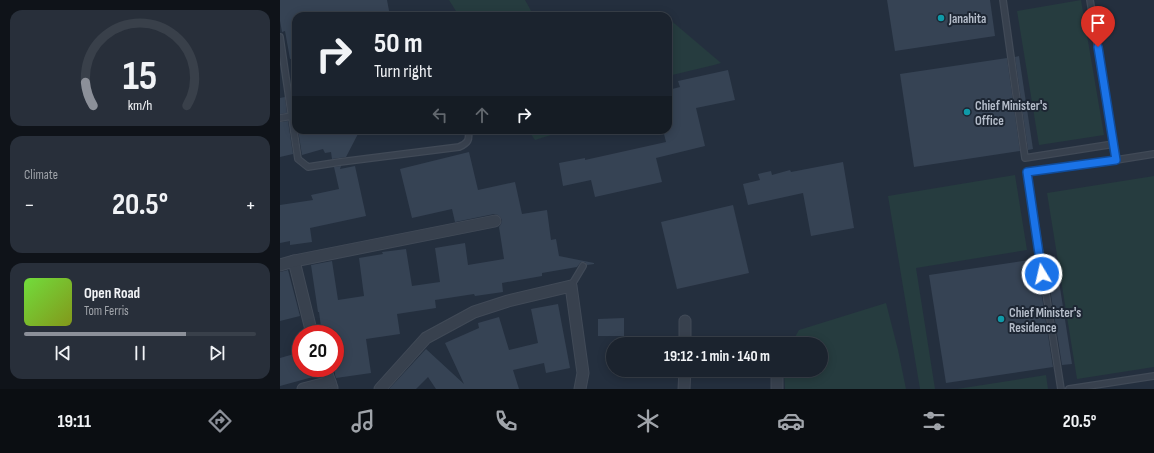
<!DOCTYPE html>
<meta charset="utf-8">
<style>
body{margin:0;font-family:"Sofia Sans Condensed",sans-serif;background:#282f3a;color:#f1f3f6;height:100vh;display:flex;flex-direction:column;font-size:15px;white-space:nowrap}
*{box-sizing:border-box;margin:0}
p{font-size:13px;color:#a0a4aa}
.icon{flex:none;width:22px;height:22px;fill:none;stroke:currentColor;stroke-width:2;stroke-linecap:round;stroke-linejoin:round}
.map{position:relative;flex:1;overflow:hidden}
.side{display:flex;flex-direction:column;gap:10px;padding:10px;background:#0f1319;width:280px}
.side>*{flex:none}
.guide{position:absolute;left:12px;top:12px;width:380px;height:122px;border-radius:12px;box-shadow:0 2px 10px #0003,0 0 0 1px #39404a;background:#1b232e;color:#f1f3f6;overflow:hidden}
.speed{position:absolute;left:12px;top:325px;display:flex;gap:8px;font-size:20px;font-weight:700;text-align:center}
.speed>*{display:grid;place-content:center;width:52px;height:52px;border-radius:50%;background:#1b232e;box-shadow:0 2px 10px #0003,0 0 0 1px #39404a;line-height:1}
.speed .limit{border:6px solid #d22;background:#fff;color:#111}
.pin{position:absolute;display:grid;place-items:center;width:34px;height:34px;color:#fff;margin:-41px -17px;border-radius:50% 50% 50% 0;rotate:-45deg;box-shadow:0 0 4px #0007}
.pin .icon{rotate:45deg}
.me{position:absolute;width:44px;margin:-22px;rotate:351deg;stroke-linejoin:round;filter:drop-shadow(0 0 3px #0008)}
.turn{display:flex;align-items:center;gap:14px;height:84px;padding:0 16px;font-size:18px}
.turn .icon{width:52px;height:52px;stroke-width:2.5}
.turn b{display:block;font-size:28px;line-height:34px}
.lanes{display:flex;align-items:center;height:38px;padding:0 16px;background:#0003;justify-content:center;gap:20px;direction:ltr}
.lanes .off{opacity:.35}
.big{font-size:30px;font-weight:700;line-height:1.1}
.side .tile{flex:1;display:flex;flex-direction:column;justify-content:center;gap:6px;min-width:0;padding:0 14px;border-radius:12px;background:#282f3a}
.side .dial{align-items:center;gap:0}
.dial svg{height:104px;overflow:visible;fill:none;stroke:#39404a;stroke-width:7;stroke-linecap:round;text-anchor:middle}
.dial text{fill:#f1f3f6;stroke:none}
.song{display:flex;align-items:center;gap:12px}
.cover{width:48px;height:48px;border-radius:6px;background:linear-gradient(135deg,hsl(100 70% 55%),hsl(70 70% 35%))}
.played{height:4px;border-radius:2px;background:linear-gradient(90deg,#8c9099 70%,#39404a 70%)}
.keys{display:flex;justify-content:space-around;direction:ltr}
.heat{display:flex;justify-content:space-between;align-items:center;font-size:22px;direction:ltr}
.trip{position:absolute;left:326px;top:337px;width:222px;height:40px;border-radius:20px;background:#1b232e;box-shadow:0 2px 10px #0003,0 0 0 1px #39404a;font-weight:700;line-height:40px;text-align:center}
.menu{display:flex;height:64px;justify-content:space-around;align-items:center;background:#0b0e12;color:#a0a4aa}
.menu .icon{width:28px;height:28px}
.menu .active{color:#8c9099}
.menu b{font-size:18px;color:#f1f3f6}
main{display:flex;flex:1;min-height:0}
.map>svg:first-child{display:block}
</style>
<main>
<section class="side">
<div class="tile dial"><svg viewBox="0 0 100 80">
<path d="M14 69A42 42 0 1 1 86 69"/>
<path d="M14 69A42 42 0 0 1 8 51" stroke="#8c9099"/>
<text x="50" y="56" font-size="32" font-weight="700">15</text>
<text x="50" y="72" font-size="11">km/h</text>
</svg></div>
<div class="tile"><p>Climate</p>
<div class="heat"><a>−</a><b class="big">20.5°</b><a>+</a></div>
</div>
<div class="tile">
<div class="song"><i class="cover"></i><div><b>Open Road</b><p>Tom Ferris</p></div></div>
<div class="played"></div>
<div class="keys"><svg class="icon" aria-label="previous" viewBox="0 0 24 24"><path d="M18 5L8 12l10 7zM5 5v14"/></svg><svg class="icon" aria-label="pause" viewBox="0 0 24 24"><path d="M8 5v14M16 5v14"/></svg><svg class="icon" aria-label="next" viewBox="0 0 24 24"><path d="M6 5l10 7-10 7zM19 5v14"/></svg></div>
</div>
</section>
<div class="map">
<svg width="874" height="389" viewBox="0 0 874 389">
<rect width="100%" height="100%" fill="#242f3e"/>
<g fill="#263c3f">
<polygon points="169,0 245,0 254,16 179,16"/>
<polygon points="801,0 824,135 759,145 737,11"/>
<polygon points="388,18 441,63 434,65 388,76"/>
<polygon points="248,130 287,130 255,140"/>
<polygon points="735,175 747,250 636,268 655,389 640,389 608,196"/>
<polygon points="874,176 874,367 797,379 767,193"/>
<polygon points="606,303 618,350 626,389 505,389 504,370 541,370 541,344 511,344 519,330"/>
<polygon points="766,375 768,389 677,389"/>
</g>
<g fill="#364354">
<polygon points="0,0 107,0 110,16 16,16 16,58 10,59 5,31 2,32 0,21"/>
<polygon points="607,0 710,0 715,36 615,51"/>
<polygon points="739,56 753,149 748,150 735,57"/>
<polygon points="727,58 740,151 634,167 620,74"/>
<polygon points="448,70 455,100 416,108 425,146 376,158 382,182 315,197 311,180 283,186 279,163 305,158 305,160 386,142 383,130 388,130 388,90 400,87 398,81"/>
<polygon points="5,97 7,113 0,114 0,98"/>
<polygon points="8,121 13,154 0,157 0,122"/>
<polygon points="18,130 80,130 66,157 52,159 51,152 45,153 43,149 22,155"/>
<polygon points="189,152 198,190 235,182 242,214 267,210 271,240 276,239 279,256 314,263 314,264 307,265 305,262 301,262 297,267 262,273 262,276 222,283 223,292 195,296 194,294 155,300 156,308 117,314 120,334 86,339 91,373 56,378 55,375 55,334 42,334 39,312 38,312 31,265 52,261 58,300 84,296 79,258 103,254 102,252 126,249 132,286 160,282 155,248 185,243 188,265 224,259 219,227 221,224 222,220 220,217 218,215 214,214 175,222 172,209 132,218 120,169"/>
<polygon points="563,162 574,228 531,236 523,193 468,205 463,184 480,180 478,174 491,171 492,175 510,170 511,172"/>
<polygon points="61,166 60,169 75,166 86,216 30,228 32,242 10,245 10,241 0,243 0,205 33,200 31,195 59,189 54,167"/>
<polygon points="453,205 469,273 397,289 381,222"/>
<polygon points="775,256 792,364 782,365 765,257"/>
<polygon points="756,259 773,367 666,383 649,275"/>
<polygon points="8,270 20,316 0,321 0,272"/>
<polygon points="278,304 290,368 266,373 264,363 233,370 239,389 156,389 148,377 136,389 109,389 146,349 184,384 165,343 199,328 198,323 219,317 229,350 258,343 251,309"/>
<polygon points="344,318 344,336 318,336 318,319"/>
<polygon points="21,352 21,368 38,368 40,375 0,386 0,358"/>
</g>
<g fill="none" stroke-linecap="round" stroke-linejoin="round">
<defs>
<g id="service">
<polyline points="723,0 745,158 834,144"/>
<path d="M0,37L18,159L28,167L60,162L179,147C188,143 190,140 188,130"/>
<polyline points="0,118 12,116"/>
<polyline points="836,160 874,154"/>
<polyline points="291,286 303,266"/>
<polyline points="781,389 747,172 836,160 810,0"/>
<polyline points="789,389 874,376"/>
</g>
<g id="minor">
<polyline points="14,261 32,334"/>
<polyline points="0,265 14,261 215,221"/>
<polyline points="405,321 405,344"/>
<polyline points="45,368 52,388"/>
<polyline points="23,389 50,382"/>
<polyline points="100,389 146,338 194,312 228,301 291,286 303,373 300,389"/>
<polyline points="404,389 405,370"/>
<polyline points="497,389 497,370"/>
</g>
</defs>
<use href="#service" stroke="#414a57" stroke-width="8"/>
<use href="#minor" stroke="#414a57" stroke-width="13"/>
<use href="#service" stroke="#38414e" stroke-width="5.5"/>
<use href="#minor" stroke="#38414e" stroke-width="11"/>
</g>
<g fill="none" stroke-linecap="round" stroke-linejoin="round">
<defs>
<polyline id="route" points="762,274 747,172 836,160 818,47"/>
</defs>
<use href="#route" stroke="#114b97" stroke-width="10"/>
<use href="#route" stroke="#1a73e8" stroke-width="7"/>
</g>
<g fill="#0f9aa8" stroke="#1d2633" stroke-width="1.5">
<circle cx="661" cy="18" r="4"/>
<circle cx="687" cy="112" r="4"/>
<circle cx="721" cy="319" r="4"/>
</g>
<g text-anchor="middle" stroke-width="4" stroke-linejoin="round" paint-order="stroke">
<g font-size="13" font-weight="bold" fill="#b4bcc9" stroke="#1d2633" text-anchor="start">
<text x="669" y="23">Janahita</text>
<text x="695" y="110">Chief Minister's<tspan x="695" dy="15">Office</tspan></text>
<text x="729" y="317">Chief Minister's<tspan x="729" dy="15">Residence</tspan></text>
</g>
</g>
</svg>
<div class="speed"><div class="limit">20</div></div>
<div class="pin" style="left:818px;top:47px;background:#d93025"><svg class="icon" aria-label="arrive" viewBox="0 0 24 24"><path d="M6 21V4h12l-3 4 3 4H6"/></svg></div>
<svg class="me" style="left:762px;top:274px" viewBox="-20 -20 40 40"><circle r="17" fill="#1a73e8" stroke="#fff" stroke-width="3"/><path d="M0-11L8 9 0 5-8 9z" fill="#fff"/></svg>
<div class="trip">19:12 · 1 min · 140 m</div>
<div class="guide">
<div class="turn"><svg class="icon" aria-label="right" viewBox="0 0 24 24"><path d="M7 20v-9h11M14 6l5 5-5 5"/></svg><div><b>50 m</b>Turn right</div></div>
<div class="lanes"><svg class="icon off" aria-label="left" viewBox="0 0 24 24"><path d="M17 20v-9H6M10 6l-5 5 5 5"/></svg><svg class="icon off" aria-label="ahead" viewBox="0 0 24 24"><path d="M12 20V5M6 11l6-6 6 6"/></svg><svg class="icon" aria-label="right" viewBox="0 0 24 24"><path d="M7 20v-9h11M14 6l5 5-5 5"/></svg></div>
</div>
</div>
</main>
<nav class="menu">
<b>19:11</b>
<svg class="icon active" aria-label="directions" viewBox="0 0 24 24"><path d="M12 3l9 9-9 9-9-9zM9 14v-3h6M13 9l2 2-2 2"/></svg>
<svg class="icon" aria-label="music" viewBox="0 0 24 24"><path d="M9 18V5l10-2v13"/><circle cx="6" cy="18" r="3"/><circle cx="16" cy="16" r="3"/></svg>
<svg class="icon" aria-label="phone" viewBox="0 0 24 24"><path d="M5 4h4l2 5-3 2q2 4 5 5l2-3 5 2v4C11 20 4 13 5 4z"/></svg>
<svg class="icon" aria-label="climate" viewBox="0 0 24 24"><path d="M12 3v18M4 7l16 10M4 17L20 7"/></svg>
<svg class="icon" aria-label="car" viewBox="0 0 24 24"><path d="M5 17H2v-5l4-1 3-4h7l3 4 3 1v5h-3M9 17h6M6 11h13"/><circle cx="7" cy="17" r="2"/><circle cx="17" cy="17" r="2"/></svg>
<svg class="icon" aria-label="filters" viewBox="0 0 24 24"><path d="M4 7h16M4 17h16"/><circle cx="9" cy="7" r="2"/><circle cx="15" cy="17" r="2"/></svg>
<b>20.5°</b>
</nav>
